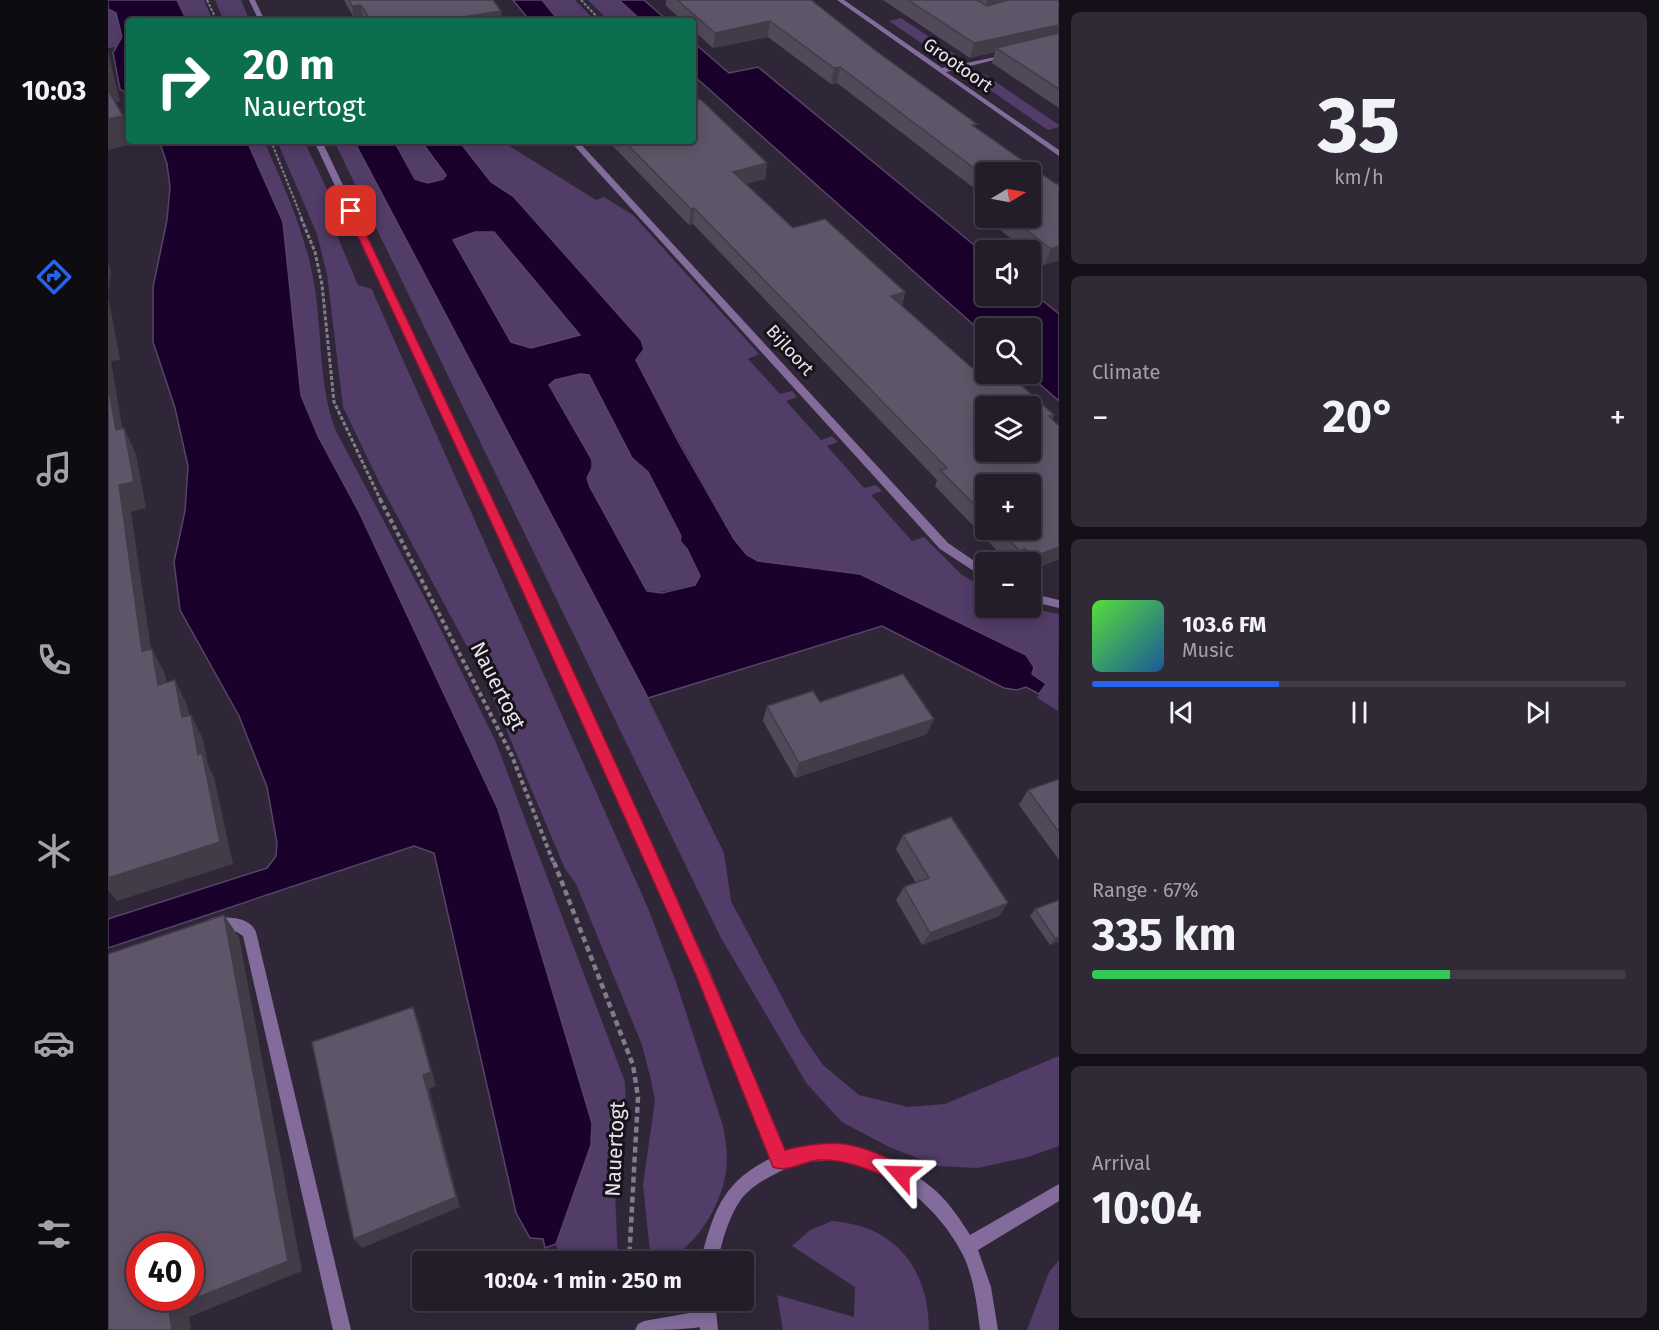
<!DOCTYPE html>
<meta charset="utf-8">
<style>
body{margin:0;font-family:"Fira Sans",sans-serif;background:#2f2a36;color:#f1f3f6;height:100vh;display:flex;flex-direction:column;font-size:22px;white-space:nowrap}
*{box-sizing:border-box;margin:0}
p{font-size:20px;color:#a3a2a8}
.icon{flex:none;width:33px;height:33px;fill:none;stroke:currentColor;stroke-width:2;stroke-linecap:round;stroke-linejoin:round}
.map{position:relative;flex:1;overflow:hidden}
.details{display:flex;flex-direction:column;gap:12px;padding:12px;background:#131017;width:600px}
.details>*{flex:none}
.top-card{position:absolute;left:18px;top:18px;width:570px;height:126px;border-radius:6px;box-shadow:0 3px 15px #0003,0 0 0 2px #403b47;background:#0b6e4f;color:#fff;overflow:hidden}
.needle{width:39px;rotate:80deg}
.buttons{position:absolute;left:867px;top:162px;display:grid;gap:12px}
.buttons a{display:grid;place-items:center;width:66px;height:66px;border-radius:6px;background:#231d2a;box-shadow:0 3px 15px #0003,0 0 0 2px #403b47;font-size:30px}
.speed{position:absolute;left:18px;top:1233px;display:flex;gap:12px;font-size:30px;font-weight:700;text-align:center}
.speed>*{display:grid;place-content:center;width:78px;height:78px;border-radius:50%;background:#231d2a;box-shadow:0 3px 15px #0003,0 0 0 2px #403b47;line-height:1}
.speed .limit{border:9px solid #d22;background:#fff;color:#111}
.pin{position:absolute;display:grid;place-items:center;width:51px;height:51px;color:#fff;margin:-26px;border-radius:12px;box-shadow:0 3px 9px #0006}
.me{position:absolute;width:66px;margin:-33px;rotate:295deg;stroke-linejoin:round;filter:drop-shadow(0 0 4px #0008)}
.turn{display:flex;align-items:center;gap:21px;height:126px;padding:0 18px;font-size:27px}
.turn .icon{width:78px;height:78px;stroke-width:2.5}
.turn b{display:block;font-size:42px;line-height:51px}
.big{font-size:45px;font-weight:700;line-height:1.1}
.details .tile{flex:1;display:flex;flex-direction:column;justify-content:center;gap:9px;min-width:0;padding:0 21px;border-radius:9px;background:#2f2a36}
.details .dial{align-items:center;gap:0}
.dial b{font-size:78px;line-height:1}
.song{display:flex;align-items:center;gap:18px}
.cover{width:72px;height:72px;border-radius:9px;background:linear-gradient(135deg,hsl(110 70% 55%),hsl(210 70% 35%))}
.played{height:6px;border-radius:3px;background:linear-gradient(90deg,#2563eb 35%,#403b47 35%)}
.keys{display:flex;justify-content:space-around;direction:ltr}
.heat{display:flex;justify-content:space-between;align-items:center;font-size:33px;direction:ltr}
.charge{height:9px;border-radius:4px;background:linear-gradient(90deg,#34c759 67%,#403b47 0)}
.trip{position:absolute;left:304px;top:1251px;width:342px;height:60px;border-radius:6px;background:#231d2a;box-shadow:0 3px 15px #0003,0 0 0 2px #403b47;font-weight:700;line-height:60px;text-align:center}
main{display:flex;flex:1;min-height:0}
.dock{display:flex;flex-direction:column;width:108px;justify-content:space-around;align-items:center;background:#0e0c11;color:#a3a2a8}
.dock .icon{width:42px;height:42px}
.dock .selected{color:#2563eb}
.dock b{font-size:27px;color:#f1f3f6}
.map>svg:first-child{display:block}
</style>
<main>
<nav class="dock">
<b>10:03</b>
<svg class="icon selected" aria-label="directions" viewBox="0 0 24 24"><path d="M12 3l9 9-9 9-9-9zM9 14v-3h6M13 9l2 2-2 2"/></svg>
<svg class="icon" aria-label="music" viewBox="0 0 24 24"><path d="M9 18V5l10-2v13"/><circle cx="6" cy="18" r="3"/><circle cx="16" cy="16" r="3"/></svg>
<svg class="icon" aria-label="phone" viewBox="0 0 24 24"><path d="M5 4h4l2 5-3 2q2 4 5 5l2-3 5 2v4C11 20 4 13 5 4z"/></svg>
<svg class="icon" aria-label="climate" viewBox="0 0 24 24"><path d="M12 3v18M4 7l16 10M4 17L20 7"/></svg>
<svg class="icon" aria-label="car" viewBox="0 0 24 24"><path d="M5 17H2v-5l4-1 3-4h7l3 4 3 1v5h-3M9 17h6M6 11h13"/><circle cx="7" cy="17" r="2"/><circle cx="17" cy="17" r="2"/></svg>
<svg class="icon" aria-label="filters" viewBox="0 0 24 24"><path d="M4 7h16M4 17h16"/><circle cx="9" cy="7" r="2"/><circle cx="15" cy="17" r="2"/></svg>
</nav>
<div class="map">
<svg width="951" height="1330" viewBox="0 0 951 1330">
<rect width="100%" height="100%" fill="#2f2738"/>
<g fill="#523c68">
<polygon points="69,0 96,0 105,21 79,21"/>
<polygon points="107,0 133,0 142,21 116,21"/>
<polygon points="434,0 467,0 487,21 451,21"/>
<polygon points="480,0 511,0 534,21 501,21"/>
<polygon points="0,9 8,13 14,37 8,47 0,48"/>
<polygon points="793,18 848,55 835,58 781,21"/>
<polygon points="876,74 951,125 951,127 940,130 863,77"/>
<path d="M139,141H156C177,189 199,236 207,289C214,336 211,384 227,429L324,612L387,740L517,1082L518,1111L506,1168L510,1261H454L448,1244L483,1145L484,1123L390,809L251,512L210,436L193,395L175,222Z"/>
<path d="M169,141H196L224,200L222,219L250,285L264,289L267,297L540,908L568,982L615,1126C618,1141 620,1157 618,1172C613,1207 582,1262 543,1261L535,1185L547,1100L543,1080L534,1045L468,884L457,869L380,686L272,484L235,407L219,274L209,234Z"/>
<polygon points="226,141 246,141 540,698 616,853 623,901 693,1033 715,1065 751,1095 800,1107 837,1104 951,1056 951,1146 920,1157 869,1168 830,1166 781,1147 734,1122 699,1084 613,938"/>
<polygon points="286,141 313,141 336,170 337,177 320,183 309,181"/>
<polygon points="351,141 393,141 488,200 496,197 525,215 651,354 640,359 672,394 684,391 689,397 678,401 713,440 724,436 730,442 719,446 756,488 768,485 774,491 763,495 804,541 816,537 853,574 877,589 878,608 922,608 951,614 950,711 929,698 938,684 923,674 918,655 752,574 650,561 632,549 535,376 528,360 534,354 533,340 405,196 383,182"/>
<polygon points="367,232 386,232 472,335 423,348 403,342 345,239"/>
<polygon points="472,374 481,375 524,457 540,471 573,536 572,541 579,549 592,577 587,585 546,593 535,587 482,487 479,478 484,468 440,385 447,380"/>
<path d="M724,1221C788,1226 820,1268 821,1330H675L669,1295L746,1317L747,1287L684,1246L702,1230Z"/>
<polygon points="951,1260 951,1330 919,1330 941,1272"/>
</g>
<g fill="#1a012c" stroke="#584466" stroke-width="1.5" fill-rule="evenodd">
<polygon points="0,0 69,0 79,21 21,21 21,95 12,89 5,53 14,37 8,13 0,9"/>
<polygon points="405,0 434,0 451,21 422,21"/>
<polygon points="511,0 536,0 560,21 534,21"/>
<polygon points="585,42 621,73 650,67 877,254 878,296 922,296 923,291 951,314 951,401 920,374 922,374 922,328 878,328 877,335 585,75"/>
<polygon points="48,141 139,141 175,222 193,395 210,436 251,512 390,809 484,1123 483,1145 448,1244 437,1248 435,1239 422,1238 408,1213 326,853 306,846 0,948 0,919 159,868 168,856 169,843 159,787 131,716 72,610 66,562 77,511 80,466 67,408 45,342 45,287 59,220 62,187 59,164 53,146"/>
<path d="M246,141H286L307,179L320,183L335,179L338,175L313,141H351L383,182L405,196L533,340L536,349L528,360L570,441L626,539L639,555L650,561L752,574L918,655L926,667L924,674L938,684L931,694L918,687L909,690L896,688L774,626L540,698ZM367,232H386L472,335L423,348L403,342L345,240ZM472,374L481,375L524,458L540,472L573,536L572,541L579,549L592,576L587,585L554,593L539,591L482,487L479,478L484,468V460L441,385L447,380Z"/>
</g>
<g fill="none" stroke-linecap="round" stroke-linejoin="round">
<g stroke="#827c8a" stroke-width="2" stroke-dasharray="3 1.5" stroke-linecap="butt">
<polyline points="99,0 109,21"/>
<polyline points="473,0 493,21"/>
<polyline points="163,141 194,219"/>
</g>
<polyline stroke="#827c8a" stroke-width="3" stroke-dasharray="4 2" stroke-linecap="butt" points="193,218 207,252 214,285 226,402 273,501"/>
<polyline stroke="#827c8a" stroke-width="4" stroke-dasharray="4.5 3" stroke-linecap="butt" points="272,499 404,756 446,864"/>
<polyline stroke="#827c8a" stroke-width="4.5" stroke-dasharray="6 4" stroke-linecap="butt" points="446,862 525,1065 530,1097 521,1262"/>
<path fill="#836c9b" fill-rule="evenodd" d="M107,917C122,918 141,916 148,932L243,1330H225L135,936L129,932L102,929L100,924L102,919Z"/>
<g fill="#836c9b" fill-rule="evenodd">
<polygon points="729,0 736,0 834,68 902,54 902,56 838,72 951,150 951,156"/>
<polygon points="462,141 470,141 840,543 878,569 878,579 832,549"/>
<polygon points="922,593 951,600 951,608 922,601"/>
<path d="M598,1310L604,1313L607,1319L604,1325C581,1330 552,1330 527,1330L530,1324L536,1321Z"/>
</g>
<g fill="#836c9b" fill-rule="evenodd">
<polygon points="141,0 147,0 157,21 151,21"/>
<path d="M206,141H214L396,526L600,967L677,1152C728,1130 789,1157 828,1191C842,1204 852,1219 862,1235L951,1184V1201L870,1250L883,1287L890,1330H872C869,1305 866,1278 855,1255C822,1190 742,1137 671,1172C657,1179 644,1186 634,1198C620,1217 615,1240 609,1262H592C606,1211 613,1183 663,1158L589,975L386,526Z"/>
<polygon points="589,1300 607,1300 610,1330 592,1330"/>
</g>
</g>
<g fill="#514959" fill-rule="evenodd">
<polygon points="236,0 385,0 393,11 394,21 257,21 255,17 246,18"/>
<path d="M558,0H703L868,127L951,260L936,265L922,254V250H918L865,209L871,192L729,83L723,84L660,37L605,48L585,30V21H575L558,6ZM878,172L922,218H878Z"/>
<polygon points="775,0 951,0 951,108 884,63 887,52 862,58"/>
<path d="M500,141H585L659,163L657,179L638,184L685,228L797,292L794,306L864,368L946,415L944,419L951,426V559L922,571V562H900L827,486L829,480L585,224L581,225ZM878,484L922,530H878Z"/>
<polygon points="659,706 819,734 687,778 655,721"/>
<polygon points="951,779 951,860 911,805 920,790"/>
<polygon points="795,835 891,916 814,945 788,900 796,887 808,883 788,849"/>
<polygon points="951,900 951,941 942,945 922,916 927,909"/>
</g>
<g fill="#423c49">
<polygon points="879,0 926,0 875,12"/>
<polygon points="253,5 255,17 246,18 244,6"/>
<polygon points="393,11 394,21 329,21"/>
<polygon points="662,21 660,37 605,48 607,33"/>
<polygon points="951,25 951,39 888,48 887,52 862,58 866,43"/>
<polygon points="0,51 12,101 2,105 0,100"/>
<polygon points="732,67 729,83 723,84 726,68"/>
<polygon points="15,116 21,133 21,141 24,141 25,144 0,150 0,119"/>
<polygon points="659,163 657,179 623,187 625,172"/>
<polygon points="586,208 585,224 581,225 583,209"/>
<polygon points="951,246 951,260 936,265 943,249"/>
<polygon points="0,262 3,271 0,296 12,360 3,361 19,456 8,430 0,385"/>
<polygon points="797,292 793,309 783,296"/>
<polygon points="16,428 28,454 38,508 23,512 47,676 34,651 11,485"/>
<polygon points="951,547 951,559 922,571 922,562 925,557"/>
<polygon points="917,549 911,562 906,562 912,551"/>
<polygon points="44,649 57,674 63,709 50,685"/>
<polygon points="67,680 79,705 87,741 74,717"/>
<polygon points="83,715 95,739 100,765 106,777 125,864 9,901 0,890 0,878 90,755"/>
<polygon points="826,719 819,734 687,778 691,763"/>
<polygon points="900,903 891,916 814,945 822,933"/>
<polygon points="116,915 131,937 194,1271 81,1317 83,1330 64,1330 61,1309"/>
<polygon points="951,937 951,941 942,945 947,938"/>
<polygon points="305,1007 311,1023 328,1086 321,1089 352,1207 254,1248 246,1239 315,1075"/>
</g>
<g fill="#5e5568" stroke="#423c49" stroke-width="1.5" fill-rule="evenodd">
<polygon points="241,0 385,0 393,11 329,21 263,21 253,5 244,6"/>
<polygon points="569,0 703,0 768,51 869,124 864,125 948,184 951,184 951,246 943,249 903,218 922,218 922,172 878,172 878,177 732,67 726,68 662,21 607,33"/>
<polygon points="800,0 869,0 879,6 900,0 951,0 951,25 866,43"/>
<polygon points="951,33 951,89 888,48"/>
<polygon points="0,61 3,73 0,74"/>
<polygon points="0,90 15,116 0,119"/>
<path d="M592,99L659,163L625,172L685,228L717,219L797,292L783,296L864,368L878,364V374H901L946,415L941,416L951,426V547L925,557L917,549L912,551L890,530H922V484H878V516L832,470L839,468L586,208L583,209L516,141H585V101ZM878,406H922V452H878Z"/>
<polygon points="878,191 878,198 870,193"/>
<polygon points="0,385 8,430 16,428 26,482 11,485 34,651 44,649 50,685 67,680 74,717 83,715 90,755 94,753 112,842 0,878"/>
<polygon points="795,674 826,719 691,763 659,706 705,691 712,702"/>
<polygon points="951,779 951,832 920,790"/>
<polygon points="843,817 900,903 822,933 796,887 821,878 795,835"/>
<polygon points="951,900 951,937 947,938 927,909"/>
<path d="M116,915L180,1261L61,1309L64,1330H0V954ZM32,1246H82V1298H32Z"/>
<polygon points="305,1007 323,1072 315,1075 348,1197 246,1239 204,1042"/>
</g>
<path fill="#e11d48" stroke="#92132f" stroke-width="1.5" d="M243,208L247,211C396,522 545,832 677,1150C732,1136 749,1144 800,1167L803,1174L800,1180L793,1183C766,1172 742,1159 711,1160C696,1161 680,1173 665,1167L588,975L385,526L238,211Z"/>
<g text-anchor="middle" stroke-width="6" stroke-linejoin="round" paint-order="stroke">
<g font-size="18" fill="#e7e2ed" stroke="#161219">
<text transform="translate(850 65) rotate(35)" y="6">Grootoort</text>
<text transform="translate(682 350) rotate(48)" y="6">Bijloort</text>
</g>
<g font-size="21" fill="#e7e2ed" stroke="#161219">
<text transform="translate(390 686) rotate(63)" y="7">Nauertogt</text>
<text transform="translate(507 1149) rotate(-87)" y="7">Nauertogt</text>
</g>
</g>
</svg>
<div class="buttons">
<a><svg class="needle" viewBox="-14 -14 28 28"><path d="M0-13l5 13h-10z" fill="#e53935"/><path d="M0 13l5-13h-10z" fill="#a3a2a8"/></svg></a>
<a><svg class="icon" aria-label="sound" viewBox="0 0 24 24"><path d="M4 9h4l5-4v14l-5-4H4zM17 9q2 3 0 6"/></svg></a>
<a><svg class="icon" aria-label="search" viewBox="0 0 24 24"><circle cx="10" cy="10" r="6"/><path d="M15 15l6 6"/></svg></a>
<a><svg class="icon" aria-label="layers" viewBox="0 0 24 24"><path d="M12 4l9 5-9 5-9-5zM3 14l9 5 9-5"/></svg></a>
<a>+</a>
<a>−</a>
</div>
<div class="speed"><div class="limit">40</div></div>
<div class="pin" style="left:243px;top:211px;background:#d93025"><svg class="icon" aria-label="arrive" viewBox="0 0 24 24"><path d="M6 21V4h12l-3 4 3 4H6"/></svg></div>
<svg class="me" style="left:793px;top:1174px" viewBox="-20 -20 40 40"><path d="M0-17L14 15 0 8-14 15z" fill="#e11d48" stroke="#fff" stroke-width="4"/></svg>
<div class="trip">10:04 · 1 min · 250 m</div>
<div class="top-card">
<div class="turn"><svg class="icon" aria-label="right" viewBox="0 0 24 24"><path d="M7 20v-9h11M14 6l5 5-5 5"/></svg><div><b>20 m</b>Nauertogt</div></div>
</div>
</div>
<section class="details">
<div class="tile dial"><b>35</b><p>km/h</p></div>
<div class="tile"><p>Climate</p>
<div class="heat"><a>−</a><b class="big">20°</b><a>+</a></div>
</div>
<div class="tile">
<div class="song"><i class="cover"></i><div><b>103.6 FM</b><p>Music</p></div></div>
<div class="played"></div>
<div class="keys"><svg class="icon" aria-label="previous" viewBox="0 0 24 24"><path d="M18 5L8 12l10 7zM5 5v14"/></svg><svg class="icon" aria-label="pause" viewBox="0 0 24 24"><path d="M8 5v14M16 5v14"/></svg><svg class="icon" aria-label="next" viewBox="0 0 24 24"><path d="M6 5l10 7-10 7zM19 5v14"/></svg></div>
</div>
<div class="tile"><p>Range · 67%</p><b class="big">335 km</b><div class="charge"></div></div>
<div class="tile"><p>Arrival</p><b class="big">10:04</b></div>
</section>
</main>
